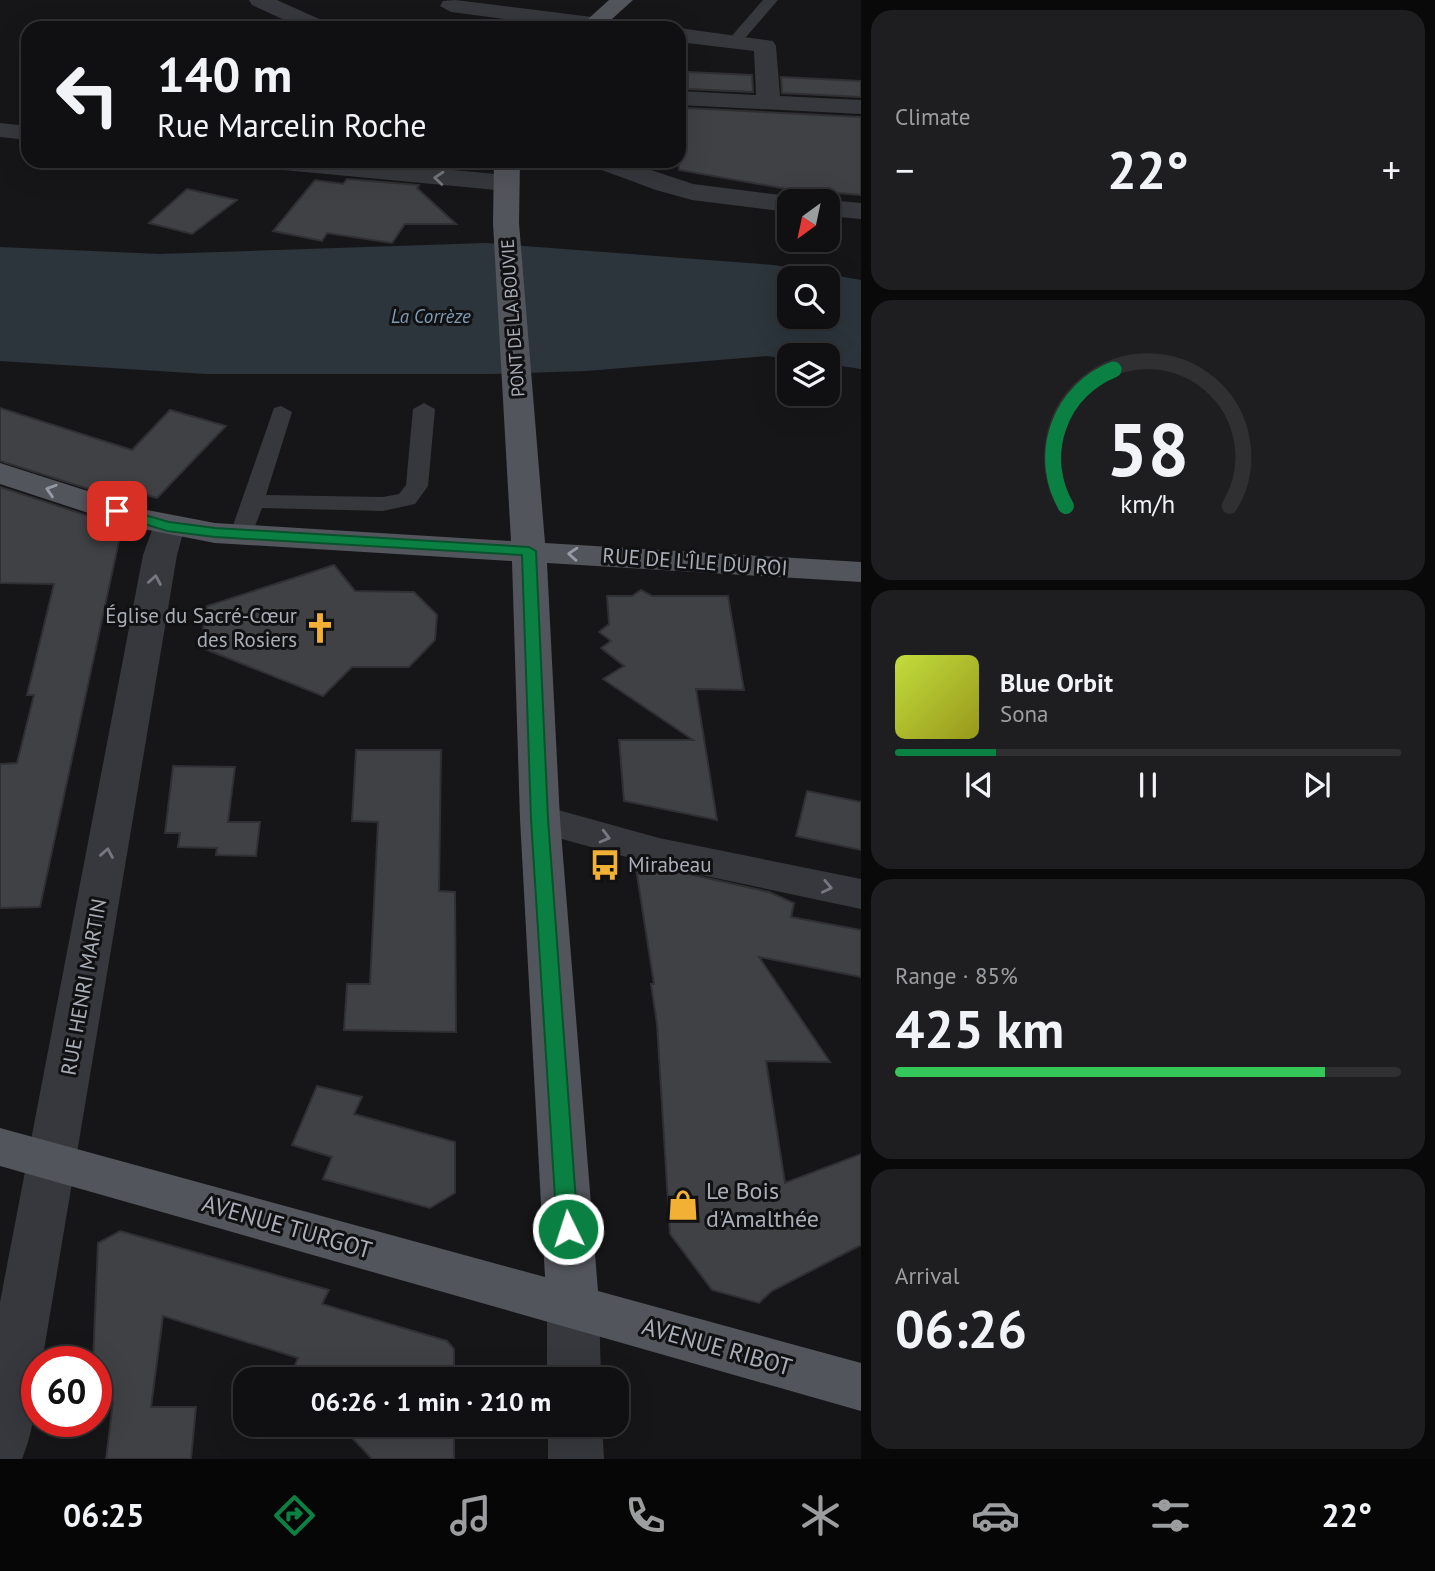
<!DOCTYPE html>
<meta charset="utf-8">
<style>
body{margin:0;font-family:"PT Sans",sans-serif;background:#1e1e20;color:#f1f3f6;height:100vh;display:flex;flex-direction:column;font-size:26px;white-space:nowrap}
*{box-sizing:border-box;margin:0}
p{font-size:23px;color:#9c9d9f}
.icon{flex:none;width:38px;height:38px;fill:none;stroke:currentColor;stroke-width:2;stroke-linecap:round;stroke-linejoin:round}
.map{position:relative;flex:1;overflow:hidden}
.drawer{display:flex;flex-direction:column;gap:10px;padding:10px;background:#09090a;width:574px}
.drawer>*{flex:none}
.guide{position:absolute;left:21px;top:21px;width:665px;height:147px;border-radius:21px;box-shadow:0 7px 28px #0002,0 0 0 2px #303032;background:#101012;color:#f1f3f6;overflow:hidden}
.needle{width:46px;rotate:213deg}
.buttons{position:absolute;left:777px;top:189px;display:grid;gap:14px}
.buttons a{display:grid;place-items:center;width:63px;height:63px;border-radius:14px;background:#101012;box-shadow:0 7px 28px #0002,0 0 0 2px #303032;font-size:35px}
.speed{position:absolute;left:21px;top:1346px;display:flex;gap:14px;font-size:35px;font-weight:700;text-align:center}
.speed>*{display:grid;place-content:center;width:91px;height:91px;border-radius:50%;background:#101012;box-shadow:0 7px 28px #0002,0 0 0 2px #303032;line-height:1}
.speed .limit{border:10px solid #d22;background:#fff;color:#111}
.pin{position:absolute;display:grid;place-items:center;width:60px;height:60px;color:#fff;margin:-30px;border-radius:14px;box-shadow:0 4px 10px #0006}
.me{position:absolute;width:77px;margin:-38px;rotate:356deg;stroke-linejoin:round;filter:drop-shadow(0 0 5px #0008)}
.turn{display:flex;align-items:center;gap:24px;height:147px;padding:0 21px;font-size:32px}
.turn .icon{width:91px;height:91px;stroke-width:2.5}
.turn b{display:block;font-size:49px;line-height:60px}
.big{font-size:52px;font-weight:600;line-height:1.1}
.drawer .widget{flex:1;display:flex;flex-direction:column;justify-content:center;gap:10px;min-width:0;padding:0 24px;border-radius:21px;background:#1e1e20}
.drawer .dial{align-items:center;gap:0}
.dial svg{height:182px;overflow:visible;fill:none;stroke:#303032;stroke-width:7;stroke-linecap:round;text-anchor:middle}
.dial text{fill:#f1f3f6;stroke:none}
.song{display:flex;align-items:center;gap:21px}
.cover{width:84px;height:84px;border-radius:10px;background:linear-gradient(135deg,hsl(70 70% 55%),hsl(60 70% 35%))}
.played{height:7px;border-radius:4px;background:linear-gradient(90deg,#0b8043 20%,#303032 20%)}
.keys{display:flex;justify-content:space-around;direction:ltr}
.heat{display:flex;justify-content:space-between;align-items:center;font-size:38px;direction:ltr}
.charge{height:10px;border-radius:5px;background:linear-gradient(90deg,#34c759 85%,#303032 0)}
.trip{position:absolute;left:233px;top:1367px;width:396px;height:70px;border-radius:21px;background:#101012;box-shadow:0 7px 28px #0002,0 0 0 2px #303032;font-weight:600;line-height:70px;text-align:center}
.dock{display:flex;height:112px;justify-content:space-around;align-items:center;background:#060607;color:#9c9d9f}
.dock .icon{width:49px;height:49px}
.dock .on{color:#0b8043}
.dock b{font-size:32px;color:#f1f3f6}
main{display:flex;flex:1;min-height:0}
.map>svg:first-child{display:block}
</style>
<main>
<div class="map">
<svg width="861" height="1459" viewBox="0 0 861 1459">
<rect width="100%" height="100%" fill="#161618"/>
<path fill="#2c353c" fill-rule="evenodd" d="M486,243L774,265L861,280V369L828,364V355H789V359L767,356L586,371L490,374H206L0,361V247L160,254ZM789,278H828V317H789Z"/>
<g fill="#404145" stroke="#303034" stroke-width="2">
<polygon points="688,72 752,75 753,92 688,89"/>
<polygon points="781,77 861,81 861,97 782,93"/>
<polygon points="687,108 861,117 861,195 787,189 679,170 679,111 687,112"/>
<polygon points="347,179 419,185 417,188 456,224 405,224 392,243 327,233 322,241 273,231 315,180 343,184"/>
<polygon points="187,189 237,200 192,234 149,223"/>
<polygon points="0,408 132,450 170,410 226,426 157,498 130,490 127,501 0,461"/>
<polygon points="0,487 122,527 40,907 0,908 0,764 17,763 34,695 27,695 54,584 0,583"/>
<polygon points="334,565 355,591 414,592 437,615 435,640 409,667 352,667 323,696 200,647 207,606"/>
<polygon points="641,590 652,596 728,596 744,690 696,689 717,820 624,801 619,740 693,740 603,679 624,666 601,648 611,641 599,632 609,624 607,596 632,596"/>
<polygon points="356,750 441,750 439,891 455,892 456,1032 344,1030 347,984 370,984 378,822 352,821"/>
<polygon points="173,766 235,767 228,822 260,822 256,856 216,855 217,848 178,847 180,833 165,833"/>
<polygon points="807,791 861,802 861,850 796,836"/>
<polygon points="635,862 769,892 794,903 791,917 861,930 861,977 759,957 830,1062 766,1061 785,1183 861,1154 861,1245 772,1291 759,1303 712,1290 670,1234 657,1024 651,984 654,984"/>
<polygon points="317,1086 362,1097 354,1114 455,1142 455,1193 430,1208 323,1179 332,1157 292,1145"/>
<polygon points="120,1231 329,1290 322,1304 447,1341 454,1349 454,1379 289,1379 298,1358 163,1316 151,1407 196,1407 191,1459 106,1459 113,1402 96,1402 96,1362 93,1362 98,1243"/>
<polygon points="354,1424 454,1424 454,1459 372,1459 353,1439"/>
</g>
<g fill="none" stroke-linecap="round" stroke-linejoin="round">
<g fill="#37383d" fill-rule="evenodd">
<polygon points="763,0 778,0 739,45 729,45 729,39"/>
<polygon points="424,403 435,409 428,486 415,504 383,511 262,508 250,539 234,539 230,534 274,408 281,406 292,412 266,495 383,497 399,494 406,485 413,409"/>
</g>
<g fill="#37383d" fill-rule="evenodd">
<polygon points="249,0 277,0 328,23 331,28 302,28 252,5"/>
<polygon points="455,0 624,21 635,28 572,28 451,12 440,6 443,1"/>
<polygon points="679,28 773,41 776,46 780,96 861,100 861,114 679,105 679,91 756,95 754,51 679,42"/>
<polygon points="0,123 28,126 28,140 0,137"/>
<polygon points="260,161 354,161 507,175 516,178 520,183 516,188 507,191 273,169 264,166"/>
<polygon points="587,161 624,161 693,184 789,196 800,201 789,201 789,212 692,200 656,190 591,166"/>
<polygon points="828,200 861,203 861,219 828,216 828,201 823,201"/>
<path d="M168,516L180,519L185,526L177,555L42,1362H37C37,1393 35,1429 22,1459H0V1302L143,555L156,519Z"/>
<polygon points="540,805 659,838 861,879 861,909 659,866 526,829 520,819 526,809"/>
<polygon points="573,1284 591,1291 599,1307 601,1379 547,1379 547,1307 555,1291"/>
<polygon points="548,1424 602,1424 604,1459 548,1459"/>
</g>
<g fill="#53555c" fill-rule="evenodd">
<polygon points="609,0 633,0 602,28 578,28"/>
<polygon points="494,161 520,161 519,223 545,543 861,562 861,582 547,563 560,819 598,1291 861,1363 861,1411 0,1166 0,1128 545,1277 520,819 512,561 215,543 128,526 0,484 0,463 147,510 215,523 511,541 493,223"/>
</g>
</g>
<defs><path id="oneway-chevron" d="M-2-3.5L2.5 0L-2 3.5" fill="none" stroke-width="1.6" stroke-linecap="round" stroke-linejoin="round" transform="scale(1.75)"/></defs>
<g stroke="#757881">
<use href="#oneway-chevron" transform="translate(439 178) rotate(-175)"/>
<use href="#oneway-chevron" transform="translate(155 580) rotate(-80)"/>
<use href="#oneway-chevron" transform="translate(605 837) rotate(15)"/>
<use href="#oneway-chevron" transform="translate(107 853) rotate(-80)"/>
<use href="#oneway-chevron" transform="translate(827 887) rotate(12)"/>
</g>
<g stroke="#979ba6">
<use href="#oneway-chevron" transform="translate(51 490) rotate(-162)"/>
<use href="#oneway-chevron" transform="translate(573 554) rotate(-176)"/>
</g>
<polygon fill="#0b8043" stroke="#07532c" stroke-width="2" points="117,507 169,522 215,528 529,547 536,551 548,819 578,1229 575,1235 568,1238 560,1235 557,1229 531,819 522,555 215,537 167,531 112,514 110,511"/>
<defs>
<symbol id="church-bare" viewBox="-9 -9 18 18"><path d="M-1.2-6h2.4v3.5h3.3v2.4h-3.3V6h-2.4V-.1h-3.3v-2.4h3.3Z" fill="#f2b134" stroke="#111113" stroke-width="2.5" paint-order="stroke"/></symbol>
<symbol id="bus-bare" viewBox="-9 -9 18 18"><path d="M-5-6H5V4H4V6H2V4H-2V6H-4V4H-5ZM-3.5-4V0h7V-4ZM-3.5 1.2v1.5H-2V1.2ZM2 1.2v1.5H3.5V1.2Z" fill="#f2b134" stroke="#111113" stroke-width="2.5" paint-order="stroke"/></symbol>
<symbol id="shop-bare" viewBox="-9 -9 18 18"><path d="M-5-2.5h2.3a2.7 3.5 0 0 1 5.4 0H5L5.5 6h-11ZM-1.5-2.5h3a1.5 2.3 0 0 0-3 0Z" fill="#f2b134" stroke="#111113" stroke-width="2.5" paint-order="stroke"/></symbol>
</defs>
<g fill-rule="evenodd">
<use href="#church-bare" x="298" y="606" width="44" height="44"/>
<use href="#bus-bare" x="583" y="843" width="44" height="44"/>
<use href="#shop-bare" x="661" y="1183" width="44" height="44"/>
</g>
<g text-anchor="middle" stroke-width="6" stroke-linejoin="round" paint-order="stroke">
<g font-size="18" fill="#a8adb8" stroke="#111113">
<text transform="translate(513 318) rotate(-94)" y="6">PONT DE LA BOUVIE</text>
</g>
<g font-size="19" font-style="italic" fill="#7f9bb3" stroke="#111113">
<text x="431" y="323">La Corrèze</text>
</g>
<g font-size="21" fill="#a8adb8" stroke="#111113">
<text transform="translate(695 562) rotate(4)" y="7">RUE DE L'ÎLE DU ROI</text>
<text transform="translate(84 987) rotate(-80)" y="7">RUE HENRI MARTIN</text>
</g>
<g font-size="21" fill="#a8adb8" stroke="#111113" text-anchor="end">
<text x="297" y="623">Église du Sacré-Cœur<tspan x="297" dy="24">des Rosiers</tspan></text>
<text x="628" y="872" text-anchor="start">Mirabeau</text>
</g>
<g font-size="24" fill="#a8adb8" stroke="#111113" text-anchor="start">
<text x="706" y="1199">Le Bois<tspan x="706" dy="28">d'Amalthée</tspan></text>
</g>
<g font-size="24" fill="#a8adb8" stroke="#111113">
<text transform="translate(287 1227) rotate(16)" y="8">AVENUE TURGOT</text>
<text transform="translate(717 1347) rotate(16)" y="8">AVENUE RIBOT</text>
</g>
</g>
</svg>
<div class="buttons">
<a><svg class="needle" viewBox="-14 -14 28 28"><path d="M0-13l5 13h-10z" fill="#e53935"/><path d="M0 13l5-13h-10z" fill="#9c9d9f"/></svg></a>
<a><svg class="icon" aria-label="search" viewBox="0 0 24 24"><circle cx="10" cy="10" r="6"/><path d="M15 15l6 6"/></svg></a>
<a><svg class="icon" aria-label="layers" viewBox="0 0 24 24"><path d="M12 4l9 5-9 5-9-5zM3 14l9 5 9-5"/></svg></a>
</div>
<div class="speed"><div class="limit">60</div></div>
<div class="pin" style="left:117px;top:511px;background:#d93025"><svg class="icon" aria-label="arrive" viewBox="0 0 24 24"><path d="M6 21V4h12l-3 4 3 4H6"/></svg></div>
<svg class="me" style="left:568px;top:1229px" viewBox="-20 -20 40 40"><circle r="17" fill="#0b8043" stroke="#fff" stroke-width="3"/><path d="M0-11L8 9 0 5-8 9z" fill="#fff"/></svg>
<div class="trip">06:26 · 1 min · 210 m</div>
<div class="guide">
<div class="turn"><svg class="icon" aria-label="left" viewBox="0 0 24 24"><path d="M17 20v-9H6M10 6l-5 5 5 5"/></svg><div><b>140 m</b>Rue Marcelin Roche</div></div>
</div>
</div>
<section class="drawer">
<div class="widget"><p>Climate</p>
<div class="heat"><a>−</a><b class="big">22°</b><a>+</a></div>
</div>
<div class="widget dial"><svg viewBox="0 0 100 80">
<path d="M14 69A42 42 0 1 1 86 69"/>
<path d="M14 69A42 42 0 0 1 35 9" stroke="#0b8043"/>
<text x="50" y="56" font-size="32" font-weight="700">58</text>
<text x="50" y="72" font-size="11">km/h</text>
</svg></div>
<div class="widget">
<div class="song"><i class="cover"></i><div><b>Blue Orbit</b><p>Sona</p></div></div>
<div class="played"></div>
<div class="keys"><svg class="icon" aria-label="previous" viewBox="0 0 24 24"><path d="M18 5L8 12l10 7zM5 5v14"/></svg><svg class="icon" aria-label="pause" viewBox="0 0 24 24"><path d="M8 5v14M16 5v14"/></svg><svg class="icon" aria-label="next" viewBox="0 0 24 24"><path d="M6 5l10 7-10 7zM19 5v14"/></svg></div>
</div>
<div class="widget"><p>Range · 85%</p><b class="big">425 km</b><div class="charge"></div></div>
<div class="widget"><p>Arrival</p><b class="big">06:26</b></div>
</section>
</main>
<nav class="dock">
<b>06:25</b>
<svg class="icon on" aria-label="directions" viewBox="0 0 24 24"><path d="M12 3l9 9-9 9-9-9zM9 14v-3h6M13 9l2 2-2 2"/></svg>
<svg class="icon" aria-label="music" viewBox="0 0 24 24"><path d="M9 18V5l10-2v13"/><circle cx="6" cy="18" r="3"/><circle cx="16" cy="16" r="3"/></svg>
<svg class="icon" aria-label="phone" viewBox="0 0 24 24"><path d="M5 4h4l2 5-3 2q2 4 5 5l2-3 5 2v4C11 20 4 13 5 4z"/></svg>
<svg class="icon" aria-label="climate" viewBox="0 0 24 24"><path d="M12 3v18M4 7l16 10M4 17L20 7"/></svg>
<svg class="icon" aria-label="car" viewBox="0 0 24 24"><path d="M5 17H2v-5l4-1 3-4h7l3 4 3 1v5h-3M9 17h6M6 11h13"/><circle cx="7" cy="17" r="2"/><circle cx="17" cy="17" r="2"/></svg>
<svg class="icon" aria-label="filters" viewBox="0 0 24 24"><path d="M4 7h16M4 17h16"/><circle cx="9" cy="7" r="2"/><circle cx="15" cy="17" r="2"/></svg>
<b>22°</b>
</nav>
